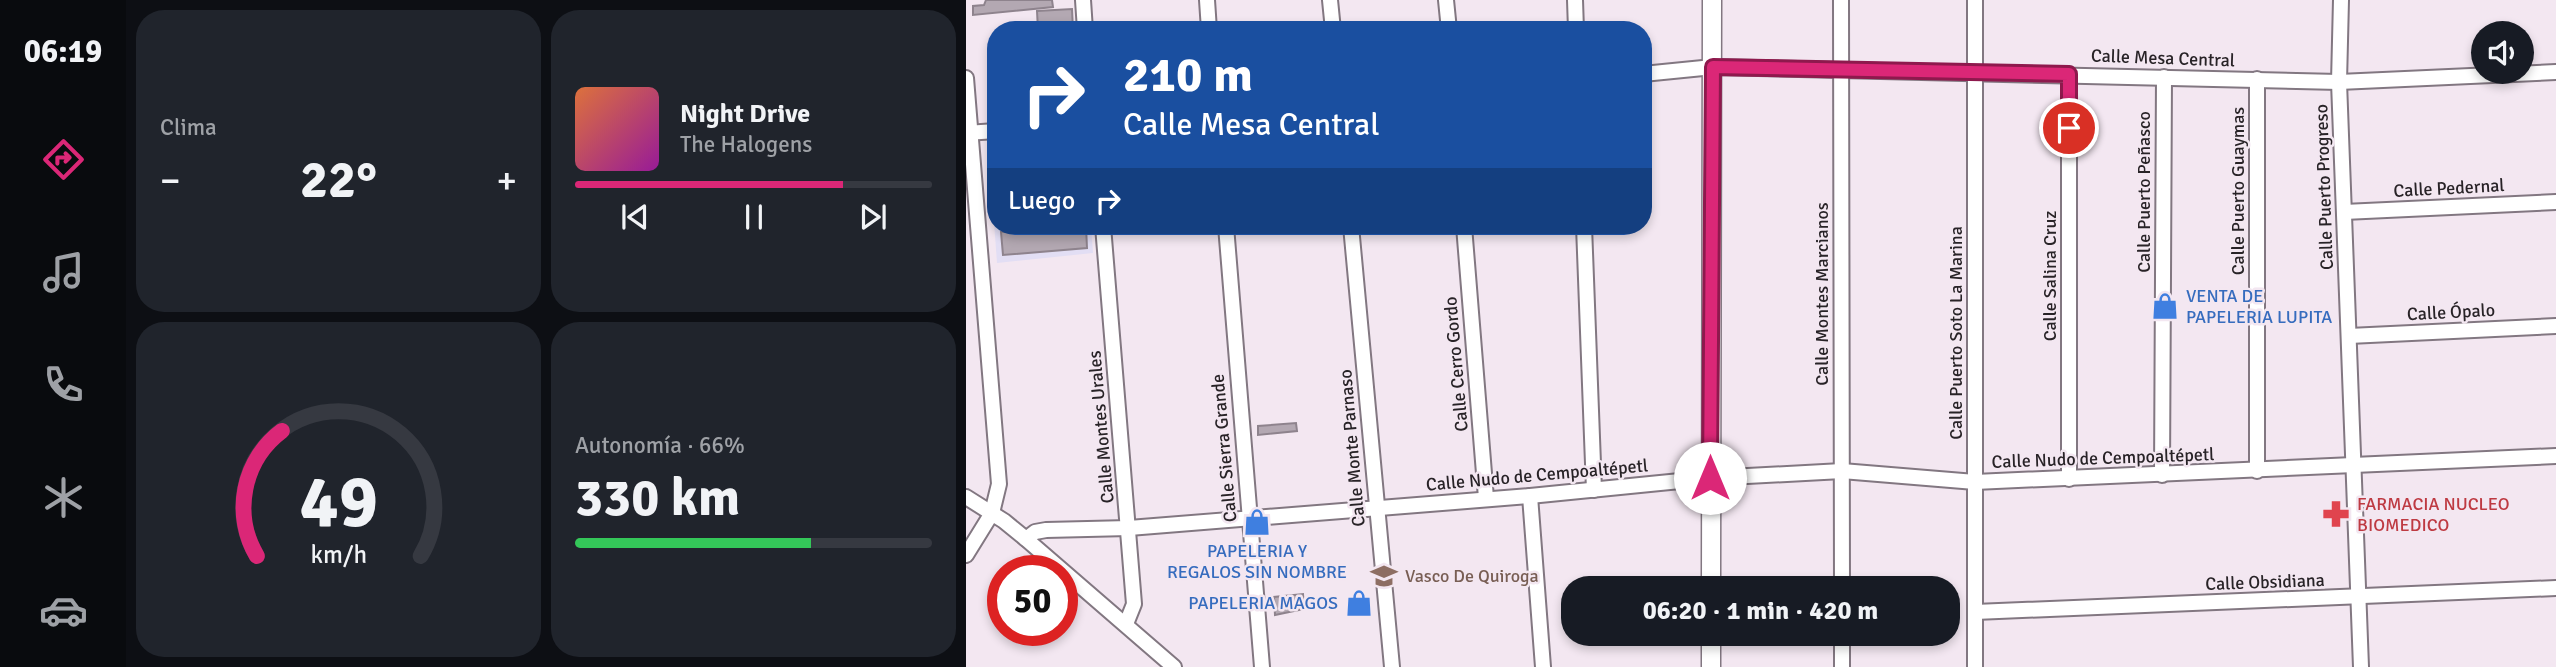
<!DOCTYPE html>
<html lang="es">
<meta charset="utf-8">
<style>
body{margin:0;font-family:Signika,sans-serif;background:#20242c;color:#f1f3f6;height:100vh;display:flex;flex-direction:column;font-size:26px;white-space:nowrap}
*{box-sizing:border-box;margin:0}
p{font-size:23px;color:#9ea1a6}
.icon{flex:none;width:38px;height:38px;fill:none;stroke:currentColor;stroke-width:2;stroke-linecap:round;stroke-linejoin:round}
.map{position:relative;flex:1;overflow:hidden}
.panel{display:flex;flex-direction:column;gap:10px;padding:10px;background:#0d0f14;width:840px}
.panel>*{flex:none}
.hud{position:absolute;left:21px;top:21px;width:665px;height:214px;border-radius:28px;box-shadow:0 4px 10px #0003;background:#1a4fa0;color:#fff;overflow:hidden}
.fabs{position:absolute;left:1505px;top:21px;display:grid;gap:14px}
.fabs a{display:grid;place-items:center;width:63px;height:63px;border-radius:50%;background:#171b24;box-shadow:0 4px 10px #0003;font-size:35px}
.speed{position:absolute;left:21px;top:555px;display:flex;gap:14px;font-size:35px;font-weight:700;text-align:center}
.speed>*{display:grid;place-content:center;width:91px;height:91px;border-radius:50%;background:#171b24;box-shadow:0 4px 10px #0003;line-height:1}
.speed .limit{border:10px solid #d22;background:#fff;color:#111}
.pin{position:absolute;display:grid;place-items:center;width:60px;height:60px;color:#fff;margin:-30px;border:4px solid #fff;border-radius:50%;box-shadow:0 2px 7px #0007}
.me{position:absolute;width:77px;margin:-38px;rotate:0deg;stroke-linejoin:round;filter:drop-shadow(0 0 5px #0008)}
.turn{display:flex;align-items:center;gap:24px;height:147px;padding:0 21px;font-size:32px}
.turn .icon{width:91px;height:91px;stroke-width:2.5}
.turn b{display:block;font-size:49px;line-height:60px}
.then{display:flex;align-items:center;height:66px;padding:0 21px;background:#0003;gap:14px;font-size:26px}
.big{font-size:52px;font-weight:800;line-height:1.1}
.panel .widget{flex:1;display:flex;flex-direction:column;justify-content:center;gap:10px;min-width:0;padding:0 24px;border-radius:28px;background:#20242c}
.panel .dial{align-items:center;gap:0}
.dial svg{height:182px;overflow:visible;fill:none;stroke:#363941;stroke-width:7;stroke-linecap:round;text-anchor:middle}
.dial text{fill:#f1f3f6;stroke:none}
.song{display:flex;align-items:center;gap:21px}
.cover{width:84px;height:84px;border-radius:10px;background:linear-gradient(135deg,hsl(20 70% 55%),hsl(300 70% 35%))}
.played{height:7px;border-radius:4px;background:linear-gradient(90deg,#db2777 75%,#363941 75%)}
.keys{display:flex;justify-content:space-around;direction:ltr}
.heat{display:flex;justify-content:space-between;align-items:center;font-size:38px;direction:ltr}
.charge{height:10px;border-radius:5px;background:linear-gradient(90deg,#34c759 66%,#363941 0)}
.panel .tiles{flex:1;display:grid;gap:10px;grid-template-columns:repeat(2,1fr)}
.trip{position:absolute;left:595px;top:576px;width:399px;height:70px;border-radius:28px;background:#171b24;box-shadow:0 4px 10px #0003;font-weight:800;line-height:70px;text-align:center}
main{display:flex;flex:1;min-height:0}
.tab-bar{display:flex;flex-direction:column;width:126px;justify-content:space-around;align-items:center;background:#090b0e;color:#9ea1a6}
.tab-bar .icon{width:49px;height:49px}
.tab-bar .selected{color:#db2777}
.tab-bar b{font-size:32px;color:#f1f3f6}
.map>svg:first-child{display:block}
</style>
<main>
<nav class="tab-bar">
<b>06:19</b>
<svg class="icon selected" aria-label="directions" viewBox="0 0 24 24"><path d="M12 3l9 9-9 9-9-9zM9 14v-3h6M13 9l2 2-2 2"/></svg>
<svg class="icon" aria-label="music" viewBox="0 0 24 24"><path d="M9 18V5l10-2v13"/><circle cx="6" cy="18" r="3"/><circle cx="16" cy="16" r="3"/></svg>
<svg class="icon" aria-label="phone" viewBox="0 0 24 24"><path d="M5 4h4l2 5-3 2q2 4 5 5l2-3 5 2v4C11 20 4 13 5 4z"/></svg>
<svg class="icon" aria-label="climate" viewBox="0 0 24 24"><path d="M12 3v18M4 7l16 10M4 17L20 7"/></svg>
<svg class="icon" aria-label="car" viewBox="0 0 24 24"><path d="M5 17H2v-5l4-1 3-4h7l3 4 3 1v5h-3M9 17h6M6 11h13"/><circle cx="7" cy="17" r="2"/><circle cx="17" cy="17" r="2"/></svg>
</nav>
<section class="panel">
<div class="tiles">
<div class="widget"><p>Clima</p>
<div class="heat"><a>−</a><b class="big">22°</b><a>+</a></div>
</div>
<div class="widget">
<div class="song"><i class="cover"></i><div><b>Night Drive</b><p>The Halogens</p></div></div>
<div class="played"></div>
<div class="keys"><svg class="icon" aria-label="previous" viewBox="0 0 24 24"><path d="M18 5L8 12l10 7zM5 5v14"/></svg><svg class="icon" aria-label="pause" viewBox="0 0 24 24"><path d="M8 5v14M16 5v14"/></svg><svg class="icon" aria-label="next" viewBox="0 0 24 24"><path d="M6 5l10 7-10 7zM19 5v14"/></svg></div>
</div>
<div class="widget dial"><svg viewBox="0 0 100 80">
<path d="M14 69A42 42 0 1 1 86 69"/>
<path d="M14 69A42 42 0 0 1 25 14" stroke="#db2777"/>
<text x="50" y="56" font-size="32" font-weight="700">49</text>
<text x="50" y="72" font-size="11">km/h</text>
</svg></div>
<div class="widget"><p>Autonomía · 66%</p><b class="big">330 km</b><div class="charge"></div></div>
</div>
</section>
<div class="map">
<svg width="1590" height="667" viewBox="0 0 1590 667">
<rect width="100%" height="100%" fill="#f3e7f1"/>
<polygon fill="#e2def4" points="27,208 30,208 30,226 125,226 127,253 31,263"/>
<g fill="#b3a8b2" stroke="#8e838d" stroke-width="2">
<polygon points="20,0 86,0 87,7 7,15 7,6 18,5"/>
<polygon points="106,9 107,30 72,30 71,11"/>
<polygon points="120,226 121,248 37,255 35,232"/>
<polygon points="330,423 331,431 292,435 292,426"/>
<polygon points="337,594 338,609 309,615 308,597"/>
</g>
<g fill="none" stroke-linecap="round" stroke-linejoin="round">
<defs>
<g id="minor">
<polyline points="117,0 119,30"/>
<polyline points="241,0 243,30"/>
<polyline points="364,0 367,30"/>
<polyline points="480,0 483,30"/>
<polyline points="609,0 610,30"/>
<polyline points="875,0 876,588"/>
<polyline points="1375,0 1373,82 1395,667"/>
<polyline points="677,74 747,67 1373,82 1590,72"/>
<polyline points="1103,74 1103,479"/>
<polyline points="0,78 33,484 26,513 0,555"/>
<polyline points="0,133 30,131"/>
<polyline points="1378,212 1590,202"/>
<polyline points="137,226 168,604 160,624"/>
<polyline points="260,226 296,667"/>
<polyline points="385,226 426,667"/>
<polyline points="498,226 520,498"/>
<polyline points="618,226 628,490"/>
<polyline points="1383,336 1590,326"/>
<polyline points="1291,471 1291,79"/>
<polyline points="1196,475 1198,77"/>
<polyline points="564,496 577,667"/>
<polyline points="0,497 38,521 60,539 208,667"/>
<polyline points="60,539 69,532 80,530 163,528 564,496 744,478 876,471 1009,482 1590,456"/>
<polyline points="1009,612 1590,588"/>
<polyline points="876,634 876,667"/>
<polyline points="1009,667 1009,0"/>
</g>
<g id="major">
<polyline points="745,588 746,0"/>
<polyline points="745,634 745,667"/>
</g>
</defs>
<use href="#minor" stroke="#827781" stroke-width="18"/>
<use href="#major" stroke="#827781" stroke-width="21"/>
<use href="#minor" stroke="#fff" stroke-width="14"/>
<use href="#major" stroke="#fff" stroke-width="18"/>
</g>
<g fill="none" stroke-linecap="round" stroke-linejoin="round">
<defs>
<polyline id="route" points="744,478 747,67 1103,74 1103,128"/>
</defs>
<use href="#route" stroke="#8e194d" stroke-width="18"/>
<use href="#route" stroke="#db2777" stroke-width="12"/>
</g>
<defs>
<symbol id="shop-bare" viewBox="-9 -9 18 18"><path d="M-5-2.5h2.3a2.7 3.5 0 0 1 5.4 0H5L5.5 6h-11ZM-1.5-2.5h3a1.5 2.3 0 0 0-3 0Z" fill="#3f7fe0" stroke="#f3e7f1" stroke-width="2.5" paint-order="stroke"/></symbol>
<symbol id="pharmacy-bare" viewBox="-9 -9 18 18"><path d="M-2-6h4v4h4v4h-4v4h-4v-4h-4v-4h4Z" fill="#e0444e" stroke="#f3e7f1" stroke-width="2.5" paint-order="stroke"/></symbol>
<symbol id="school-bare" viewBox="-9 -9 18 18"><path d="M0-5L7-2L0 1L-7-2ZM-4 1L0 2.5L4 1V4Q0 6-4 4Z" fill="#8d6e63" stroke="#f3e7f1" stroke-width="2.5" paint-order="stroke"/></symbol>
</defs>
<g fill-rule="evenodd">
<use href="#shop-bare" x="1180" y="287" width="38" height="38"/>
<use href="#pharmacy-bare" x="1351" y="495" width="38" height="38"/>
<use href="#shop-bare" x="272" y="503" width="38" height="38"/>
<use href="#school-bare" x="399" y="557" width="38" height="38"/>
<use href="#shop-bare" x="374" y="584" width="38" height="38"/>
</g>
<g text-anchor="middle" stroke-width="5" stroke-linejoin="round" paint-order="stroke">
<g font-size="18" fill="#282327" stroke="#f3e7f1">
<text transform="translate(1197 58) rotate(2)" y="6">Calle Mesa Central</text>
<text transform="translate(1358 187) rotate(-92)" y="6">Calle Puerto Progreso</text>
<text transform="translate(1483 188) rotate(-3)" y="6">Calle Pedernal</text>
<text transform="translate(1272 191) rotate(-90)" y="6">Calle Puerto Guaymas</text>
<text transform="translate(1178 192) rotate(-90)" y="6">Calle Puerto Peñasco</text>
<text transform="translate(1084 276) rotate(-90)" y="6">Calle Salina Cruz</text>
<text transform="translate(856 294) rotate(-90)" y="6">Calle Montes Marcianos</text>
<text transform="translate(1485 312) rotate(-3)" y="6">Calle Ópalo</text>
<text transform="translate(990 333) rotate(-90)" y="6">Calle Puerto Soto La Marina</text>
<text transform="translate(490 364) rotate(-95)" y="6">Calle Cerro Gordo</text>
<text transform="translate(135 427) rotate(-95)" y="6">Calle Montes Urales</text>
<text transform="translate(258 448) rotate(-95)" y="6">Calle Sierra Grande</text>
<text transform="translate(386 448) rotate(-95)" y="6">Calle Monte Parnaso</text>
<text transform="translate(1137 458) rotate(-2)" y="6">Calle Nudo de Cempoaltépetl</text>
<text transform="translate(571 475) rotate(-5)" y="6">Calle Nudo de Cempoaltépetl</text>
<text transform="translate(1299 582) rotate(-2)" y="6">Calle Obsidiana</text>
</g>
<g font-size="18" fill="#366cbe" stroke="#f3e7f1" text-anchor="start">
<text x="1220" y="302">VENTA DE<tspan x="1220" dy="21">PAPELERIA LUPITA</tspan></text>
<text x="291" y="557" text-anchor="middle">PAPELERIA Y<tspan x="291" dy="21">REGALOS SIN NOMBRE</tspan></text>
<text x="372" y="609" text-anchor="end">PAPELERIA MAGOS</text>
</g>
<g font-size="18" fill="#be3a42" stroke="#f3e7f1" text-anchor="start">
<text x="1391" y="510">FARMACIA NUCLEO<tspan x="1391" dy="21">BIOMEDICO</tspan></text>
</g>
<g font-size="18" fill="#785e54" stroke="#f3e7f1" text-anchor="start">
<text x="439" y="582">Vasco De Quiroga</text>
</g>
</g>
</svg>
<div class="fabs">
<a><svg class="icon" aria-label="sound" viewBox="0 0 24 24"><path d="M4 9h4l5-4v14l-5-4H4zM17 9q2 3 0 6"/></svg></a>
</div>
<div class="speed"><div class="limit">50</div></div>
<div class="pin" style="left:1103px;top:128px;background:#d93025"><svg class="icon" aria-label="arrive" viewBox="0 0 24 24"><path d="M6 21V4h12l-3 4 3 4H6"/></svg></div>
<svg class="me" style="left:744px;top:478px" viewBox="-20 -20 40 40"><circle r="19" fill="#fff"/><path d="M0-13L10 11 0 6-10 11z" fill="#db2777"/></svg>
<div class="trip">06:20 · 1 min · 420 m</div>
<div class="hud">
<div class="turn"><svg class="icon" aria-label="right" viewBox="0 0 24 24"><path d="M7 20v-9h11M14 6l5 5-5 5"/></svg><div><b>210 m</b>Calle Mesa Central</div></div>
<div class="then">Luego<svg class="icon" aria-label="right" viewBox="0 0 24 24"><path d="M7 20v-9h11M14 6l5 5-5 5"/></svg></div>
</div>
</div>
</main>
